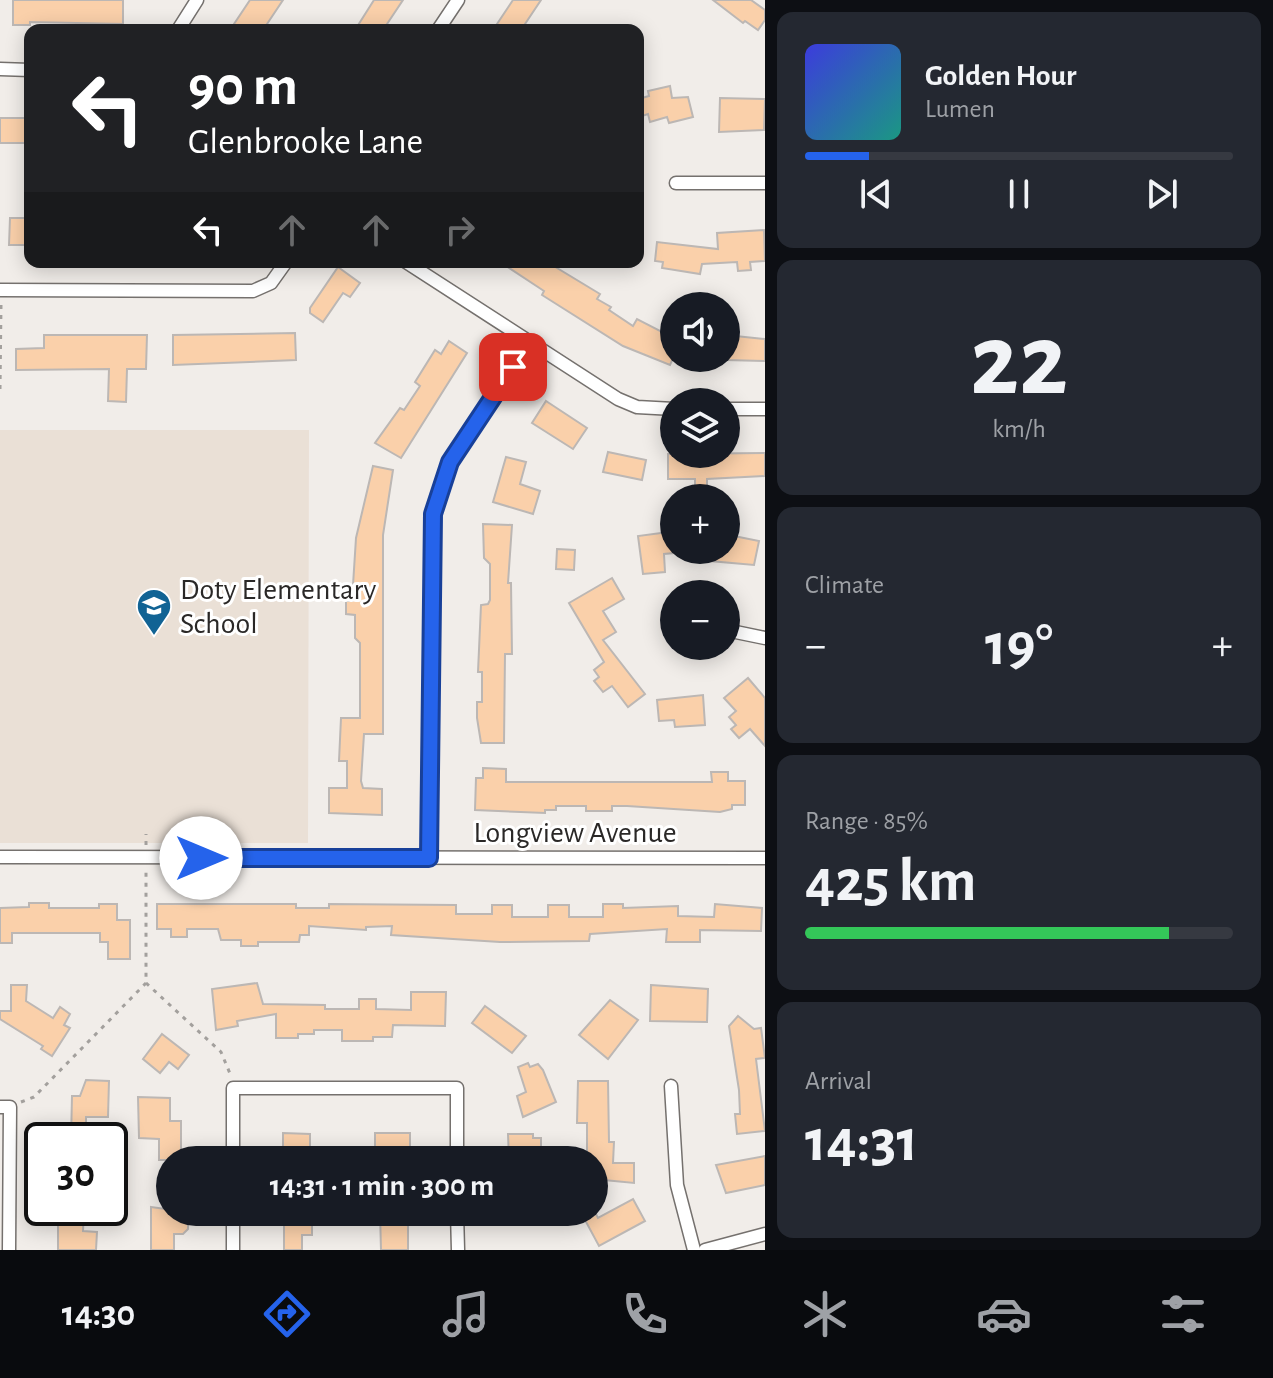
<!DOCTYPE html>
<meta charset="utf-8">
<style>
body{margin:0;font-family:"Alegreya Sans",sans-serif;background:#242831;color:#f1f3f6;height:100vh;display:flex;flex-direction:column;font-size:30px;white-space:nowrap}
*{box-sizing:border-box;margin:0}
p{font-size:26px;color:#9ea1a6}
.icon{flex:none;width:44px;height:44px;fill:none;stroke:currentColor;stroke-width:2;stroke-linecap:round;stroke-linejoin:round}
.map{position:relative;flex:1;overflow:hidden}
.sheet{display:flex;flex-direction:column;gap:12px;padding:12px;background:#0d0f14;width:508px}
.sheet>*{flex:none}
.hud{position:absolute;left:24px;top:24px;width:620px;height:244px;border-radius:16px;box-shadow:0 4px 20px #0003;background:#202124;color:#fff;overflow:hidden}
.controls{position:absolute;left:660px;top:292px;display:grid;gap:16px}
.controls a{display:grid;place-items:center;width:80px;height:80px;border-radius:50%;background:#171b24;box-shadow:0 4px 20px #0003;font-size:40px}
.speed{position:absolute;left:24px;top:1122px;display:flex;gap:16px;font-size:40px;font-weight:700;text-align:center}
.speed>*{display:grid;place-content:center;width:104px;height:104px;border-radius:50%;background:#171b24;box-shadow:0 4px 20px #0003;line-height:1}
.speed .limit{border:4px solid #111;border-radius:12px;background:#fff;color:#111}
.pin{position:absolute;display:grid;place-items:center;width:68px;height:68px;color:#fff;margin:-34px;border-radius:16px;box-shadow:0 4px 12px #0006}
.me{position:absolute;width:88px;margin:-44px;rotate:90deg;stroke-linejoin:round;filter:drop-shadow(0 0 6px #0008)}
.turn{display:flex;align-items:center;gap:28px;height:168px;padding:0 32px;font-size:36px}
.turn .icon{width:104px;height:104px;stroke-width:2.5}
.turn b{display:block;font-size:56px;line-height:68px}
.lanes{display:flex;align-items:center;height:76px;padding:0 32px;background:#0003;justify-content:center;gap:40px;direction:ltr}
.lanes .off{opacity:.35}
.big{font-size:60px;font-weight:700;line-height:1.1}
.sheet .widget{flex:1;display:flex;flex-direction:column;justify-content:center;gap:12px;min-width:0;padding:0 28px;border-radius:16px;background:#242831}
.sheet .dial{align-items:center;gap:0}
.dial b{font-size:104px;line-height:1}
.song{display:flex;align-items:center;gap:24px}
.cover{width:96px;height:96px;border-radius:12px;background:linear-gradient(135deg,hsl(240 70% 55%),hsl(170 70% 35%))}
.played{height:8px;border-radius:4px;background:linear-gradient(90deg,#2563eb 15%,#363941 15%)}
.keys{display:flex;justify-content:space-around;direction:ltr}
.heat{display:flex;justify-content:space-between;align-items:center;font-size:44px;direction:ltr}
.charge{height:12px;border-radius:6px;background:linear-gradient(90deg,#34c759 85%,#363941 0)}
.trip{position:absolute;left:156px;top:1146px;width:452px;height:80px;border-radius:40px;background:#171b24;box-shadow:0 4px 20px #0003;font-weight:700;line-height:80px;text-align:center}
.tabs{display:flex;height:128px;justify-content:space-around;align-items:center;background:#090b0e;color:#9ea1a6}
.tabs .icon{width:56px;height:56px}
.tabs .active{color:#2563eb}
.tabs b{font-size:36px;color:#f1f3f6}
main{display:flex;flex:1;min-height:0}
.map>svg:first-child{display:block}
</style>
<main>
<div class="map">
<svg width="765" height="1250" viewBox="0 0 765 1250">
<rect width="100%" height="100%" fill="#f1ede9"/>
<polygon fill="#eae0d6" points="0,430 309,430 308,843 0,843"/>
<g fill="#fad0aa" stroke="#bcb7b4" stroke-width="2">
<polygon points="13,0 123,0 123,24 30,22 30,25 13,25"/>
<polygon points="250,0 283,0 263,30 230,30"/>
<polygon points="374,0 403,0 383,30 355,30"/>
<polygon points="513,0 541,0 521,30 493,30"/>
<polygon points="713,0 751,0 765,10 765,20 758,30 745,21 743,23"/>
<polygon points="670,86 672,98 688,97 693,117 669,123 667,117 650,122 648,114 642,116 638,99 649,96 648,91"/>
<polygon points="720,98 765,99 764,130 719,132"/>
<rect x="0" y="118" width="30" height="25"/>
<polygon points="10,218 30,218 30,245 9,245"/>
<polygon points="764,230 765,261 750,262 751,270 738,271 737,262 702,264 700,274 662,268 663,262 655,261 657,242 718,249 717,233"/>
<polygon points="500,262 547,262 600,294 597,299 611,307 609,310 633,326 637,319 674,338 674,356 670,365 623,346 542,295 544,291"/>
<polygon points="338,267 360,283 350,297 343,293 323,322 310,313 310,308"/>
<polygon points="295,333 296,360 173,365 173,335"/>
<polygon points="44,335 147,335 146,369 127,369 126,402 108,401 109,369 16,370 16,349 44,348"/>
<polygon points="726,335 765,339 765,361 726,360"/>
<polygon points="449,341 467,353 401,458 375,443 400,408 404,410 420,386 415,382 435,350 441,354"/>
<polygon points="546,401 587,428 573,449 532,423"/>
<polygon points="608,452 646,460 642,480 603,472"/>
<polygon points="765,453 765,476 707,479 707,487 695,487 695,479 668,479 668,454"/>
<polygon points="506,457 526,462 520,484 540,491 533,514 493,502"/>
<polygon points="373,466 393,470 383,535 383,734 364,734 361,781 363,788 382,789 382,815 329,813 329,788 347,788 347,761 339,761 341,718 360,718 360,643 355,638 355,615 346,614 346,601 352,601 356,538"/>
<polygon points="483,524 512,525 508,583 511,583 512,654 505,654 504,743 481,743 477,718 477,702 482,702 482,672 478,672 481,605 488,604 490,600 490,564 484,558"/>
<polygon points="661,533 674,533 674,553 664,554 665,572 643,574 638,536"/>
<polygon points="734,536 759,541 754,565 710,561 712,550 726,550 726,537"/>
<polygon points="557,549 575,550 574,570 556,569"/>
<polygon points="612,578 624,599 603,611 616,632 603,640 645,694 628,707 612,686 603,692 594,681 599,677 594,670 604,662 569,603"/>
<polygon points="748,678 765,698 765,746 750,729 739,738 731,729 736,725 729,717 736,711 724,698"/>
<polygon points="703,695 705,725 675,727 674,720 659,721 657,700"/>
<polygon points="483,768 506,769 506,782 712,782 711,772 728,772 728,781 745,781 745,805 732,805 732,809 720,812 627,806 612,806 612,811 586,811 586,806 556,806 556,810 545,810 545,813 475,810 476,778 483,778"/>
<polygon points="29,903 49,903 49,908 99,908 99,904 117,904 117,920 130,920 130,959 108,959 108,942 100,942 100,933 12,933 12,943 0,943 0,908 29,907"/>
<polygon points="157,904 296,904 296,908 329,908 329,904 456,905 456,914 492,914 492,905 512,905 512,917 548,917 548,905 569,905 569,917 603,917 603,904 623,904 623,908 678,906 678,916 714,917 715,904 762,908 761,931 700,930 700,942 666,942 667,929 590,934 589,941 500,942 391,935 392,926 366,927 366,930 309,926 309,935 300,935 299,942 258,942 258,946 241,946 241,940 221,940 218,929 187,929 187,937 171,937 171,929 157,929"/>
<polygon points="257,983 263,1004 325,1005 325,1009 359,1009 359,999 376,999 376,1009 411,1010 411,992 446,992 445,1026 393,1025 392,1037 373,1037 373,1041 342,1041 342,1030 314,1030 314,1034 298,1034 298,1038 276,1038 276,1014 237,1021 238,1026 216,1030 212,989"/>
<polygon points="11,985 27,985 26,1001 53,1018 60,1007 70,1014 64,1025 70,1028 52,1056 41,1049 43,1046 0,1019 0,1011 11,1011"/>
<polygon points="651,985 708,989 707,1022 650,1021"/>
<polygon points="610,1000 638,1020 608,1059 579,1035"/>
<polygon points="485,1006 526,1036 512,1053 472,1023"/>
<polygon points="738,1016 754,1029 761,1028 765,1058 756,1059 765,1131 737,1134 735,1114 740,1114 739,1090 729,1026"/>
<polygon points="162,1034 189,1055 178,1069 169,1062 160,1073 143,1059"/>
<polygon points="528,1063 530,1067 538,1064 543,1070 556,1102 523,1117 517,1096 526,1092 518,1067"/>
<polygon points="86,1080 109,1081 108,1117 86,1117 86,1140 71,1140 72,1096 80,1096"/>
<polygon points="578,1081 608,1081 609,1142 614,1142 613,1163 634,1163 634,1183 594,1179 594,1160 587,1160 587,1123 577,1123"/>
<polygon points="138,1097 170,1098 170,1121 181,1121 181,1160 159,1160 159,1139 139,1138"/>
<polygon points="283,1133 310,1134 310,1160 283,1160"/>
<polygon points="375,1133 410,1133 410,1153 404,1153 404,1160 375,1160"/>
<polygon points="508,1134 533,1134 533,1138 541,1138 541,1156 536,1156 536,1160 509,1160"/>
<polygon points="765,1156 765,1185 726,1193 716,1165"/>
<polygon points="633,1199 645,1221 599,1246 585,1220 596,1214 598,1218"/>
<polygon points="151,1207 188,1212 188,1229 183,1234 174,1234 174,1250 151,1250"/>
<polygon points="58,1208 84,1208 83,1231 97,1232 96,1250 58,1250"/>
<polygon points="284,1212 312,1212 312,1235 302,1235 302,1250 284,1250"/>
<polygon points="380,1212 408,1212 408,1250 381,1250"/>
</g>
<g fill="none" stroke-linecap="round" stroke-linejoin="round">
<defs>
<g id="minor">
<polyline points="178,30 197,0"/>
<polyline points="438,30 458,0"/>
<polyline points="0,69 30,70"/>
<polyline points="676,183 765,183"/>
<polyline points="406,262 618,399 637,407 674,409"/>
<polyline points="0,290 253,291 271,283 286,262"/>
<polyline points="726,409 765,409"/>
<polyline points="726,630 765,638"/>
<polyline points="0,857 765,858"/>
<polyline points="429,858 433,514 450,462 529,343"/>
<polyline points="671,1086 677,1185 694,1250"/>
<polyline points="0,1107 10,1107 9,1250"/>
<polyline points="233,1160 233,1088 457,1088 457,1160"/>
<polyline points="233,1212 233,1250"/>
<polyline points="457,1212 458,1250"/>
<polyline points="705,1250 765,1234"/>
</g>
</defs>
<use href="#minor" stroke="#75716e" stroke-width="15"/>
<g stroke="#a3a09d" stroke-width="3" stroke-dasharray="4 6" stroke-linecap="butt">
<polyline points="0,389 1,305"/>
<polyline points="146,845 146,834"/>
<polyline points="146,983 221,1052 231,1076"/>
<polyline points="21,1102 34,1097 146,983 146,872"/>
</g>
<use href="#minor" stroke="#fff" stroke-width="12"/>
</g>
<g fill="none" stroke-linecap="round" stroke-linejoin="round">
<defs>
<polyline id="route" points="201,858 429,858 433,514 450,462 513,367"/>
</defs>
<use href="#route" stroke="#184099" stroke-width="20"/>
<use href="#route" stroke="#2563eb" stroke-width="14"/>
</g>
<defs>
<symbol id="school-pin" viewBox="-11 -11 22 30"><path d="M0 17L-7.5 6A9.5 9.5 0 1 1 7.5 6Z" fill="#116394" stroke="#fff"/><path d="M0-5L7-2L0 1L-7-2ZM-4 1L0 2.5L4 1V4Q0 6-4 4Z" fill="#fff"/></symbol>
</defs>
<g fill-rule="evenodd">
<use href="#school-pin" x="134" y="586" width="40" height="54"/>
</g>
<g text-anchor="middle" stroke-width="6" stroke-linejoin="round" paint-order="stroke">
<g font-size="30" fill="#2a2827" stroke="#fff" text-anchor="start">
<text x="180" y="599">Doty Elementary<tspan x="180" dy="34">School</tspan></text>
</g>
<g font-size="30" fill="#2a2827" stroke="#fff">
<text x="575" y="842">Longview Avenue</text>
</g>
</g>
</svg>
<div class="controls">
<a><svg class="icon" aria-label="sound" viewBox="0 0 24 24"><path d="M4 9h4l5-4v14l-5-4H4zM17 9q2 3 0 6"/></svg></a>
<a><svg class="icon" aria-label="layers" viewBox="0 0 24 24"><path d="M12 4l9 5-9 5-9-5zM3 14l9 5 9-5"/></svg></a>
<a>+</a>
<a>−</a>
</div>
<div class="speed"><div class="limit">30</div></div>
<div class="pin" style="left:513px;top:367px;background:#d93025"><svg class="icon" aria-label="arrive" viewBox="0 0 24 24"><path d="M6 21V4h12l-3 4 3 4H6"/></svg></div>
<svg class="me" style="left:201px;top:858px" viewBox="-20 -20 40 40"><circle r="19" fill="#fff"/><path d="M0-13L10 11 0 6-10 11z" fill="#2563eb"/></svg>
<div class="trip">14:31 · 1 min · 300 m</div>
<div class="hud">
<div class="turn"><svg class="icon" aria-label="left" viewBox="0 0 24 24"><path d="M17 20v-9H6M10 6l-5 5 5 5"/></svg><div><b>90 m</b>Glenbrooke Lane</div></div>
<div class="lanes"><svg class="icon" aria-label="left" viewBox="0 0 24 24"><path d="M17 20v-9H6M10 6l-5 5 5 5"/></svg><svg class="icon off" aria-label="ahead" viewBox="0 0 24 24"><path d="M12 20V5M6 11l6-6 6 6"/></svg><svg class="icon off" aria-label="ahead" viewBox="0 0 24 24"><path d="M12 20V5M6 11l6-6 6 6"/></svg><svg class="icon off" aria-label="right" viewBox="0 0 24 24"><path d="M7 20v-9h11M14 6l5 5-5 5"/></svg></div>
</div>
</div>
<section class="sheet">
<div class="widget">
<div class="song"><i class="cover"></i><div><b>Golden Hour</b><p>Lumen</p></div></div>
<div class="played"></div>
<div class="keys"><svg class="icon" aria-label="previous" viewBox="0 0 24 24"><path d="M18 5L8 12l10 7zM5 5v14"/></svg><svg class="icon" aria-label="pause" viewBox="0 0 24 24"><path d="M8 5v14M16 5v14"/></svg><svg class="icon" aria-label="next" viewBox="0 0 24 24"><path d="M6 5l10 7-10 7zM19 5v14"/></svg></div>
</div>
<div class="widget dial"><b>22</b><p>km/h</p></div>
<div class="widget"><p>Climate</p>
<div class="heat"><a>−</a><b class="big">19°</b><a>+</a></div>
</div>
<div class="widget"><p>Range · 85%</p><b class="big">425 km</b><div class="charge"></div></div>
<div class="widget"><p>Arrival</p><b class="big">14:31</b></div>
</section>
</main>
<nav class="tabs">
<b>14:30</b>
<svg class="icon active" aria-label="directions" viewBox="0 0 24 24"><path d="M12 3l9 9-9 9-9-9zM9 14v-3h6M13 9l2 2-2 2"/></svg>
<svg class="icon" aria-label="music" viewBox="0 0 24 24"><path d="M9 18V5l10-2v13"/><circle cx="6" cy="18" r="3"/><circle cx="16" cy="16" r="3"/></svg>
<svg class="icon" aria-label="phone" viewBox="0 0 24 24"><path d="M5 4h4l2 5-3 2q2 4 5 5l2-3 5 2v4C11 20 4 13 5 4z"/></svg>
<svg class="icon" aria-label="climate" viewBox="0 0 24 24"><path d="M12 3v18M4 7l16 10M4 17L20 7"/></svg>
<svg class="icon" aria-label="car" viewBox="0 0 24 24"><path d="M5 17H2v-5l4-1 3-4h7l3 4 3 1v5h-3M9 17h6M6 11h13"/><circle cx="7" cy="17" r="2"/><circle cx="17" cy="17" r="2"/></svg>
<svg class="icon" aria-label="filters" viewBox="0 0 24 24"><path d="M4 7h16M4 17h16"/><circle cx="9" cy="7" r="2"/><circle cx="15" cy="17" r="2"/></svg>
</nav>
